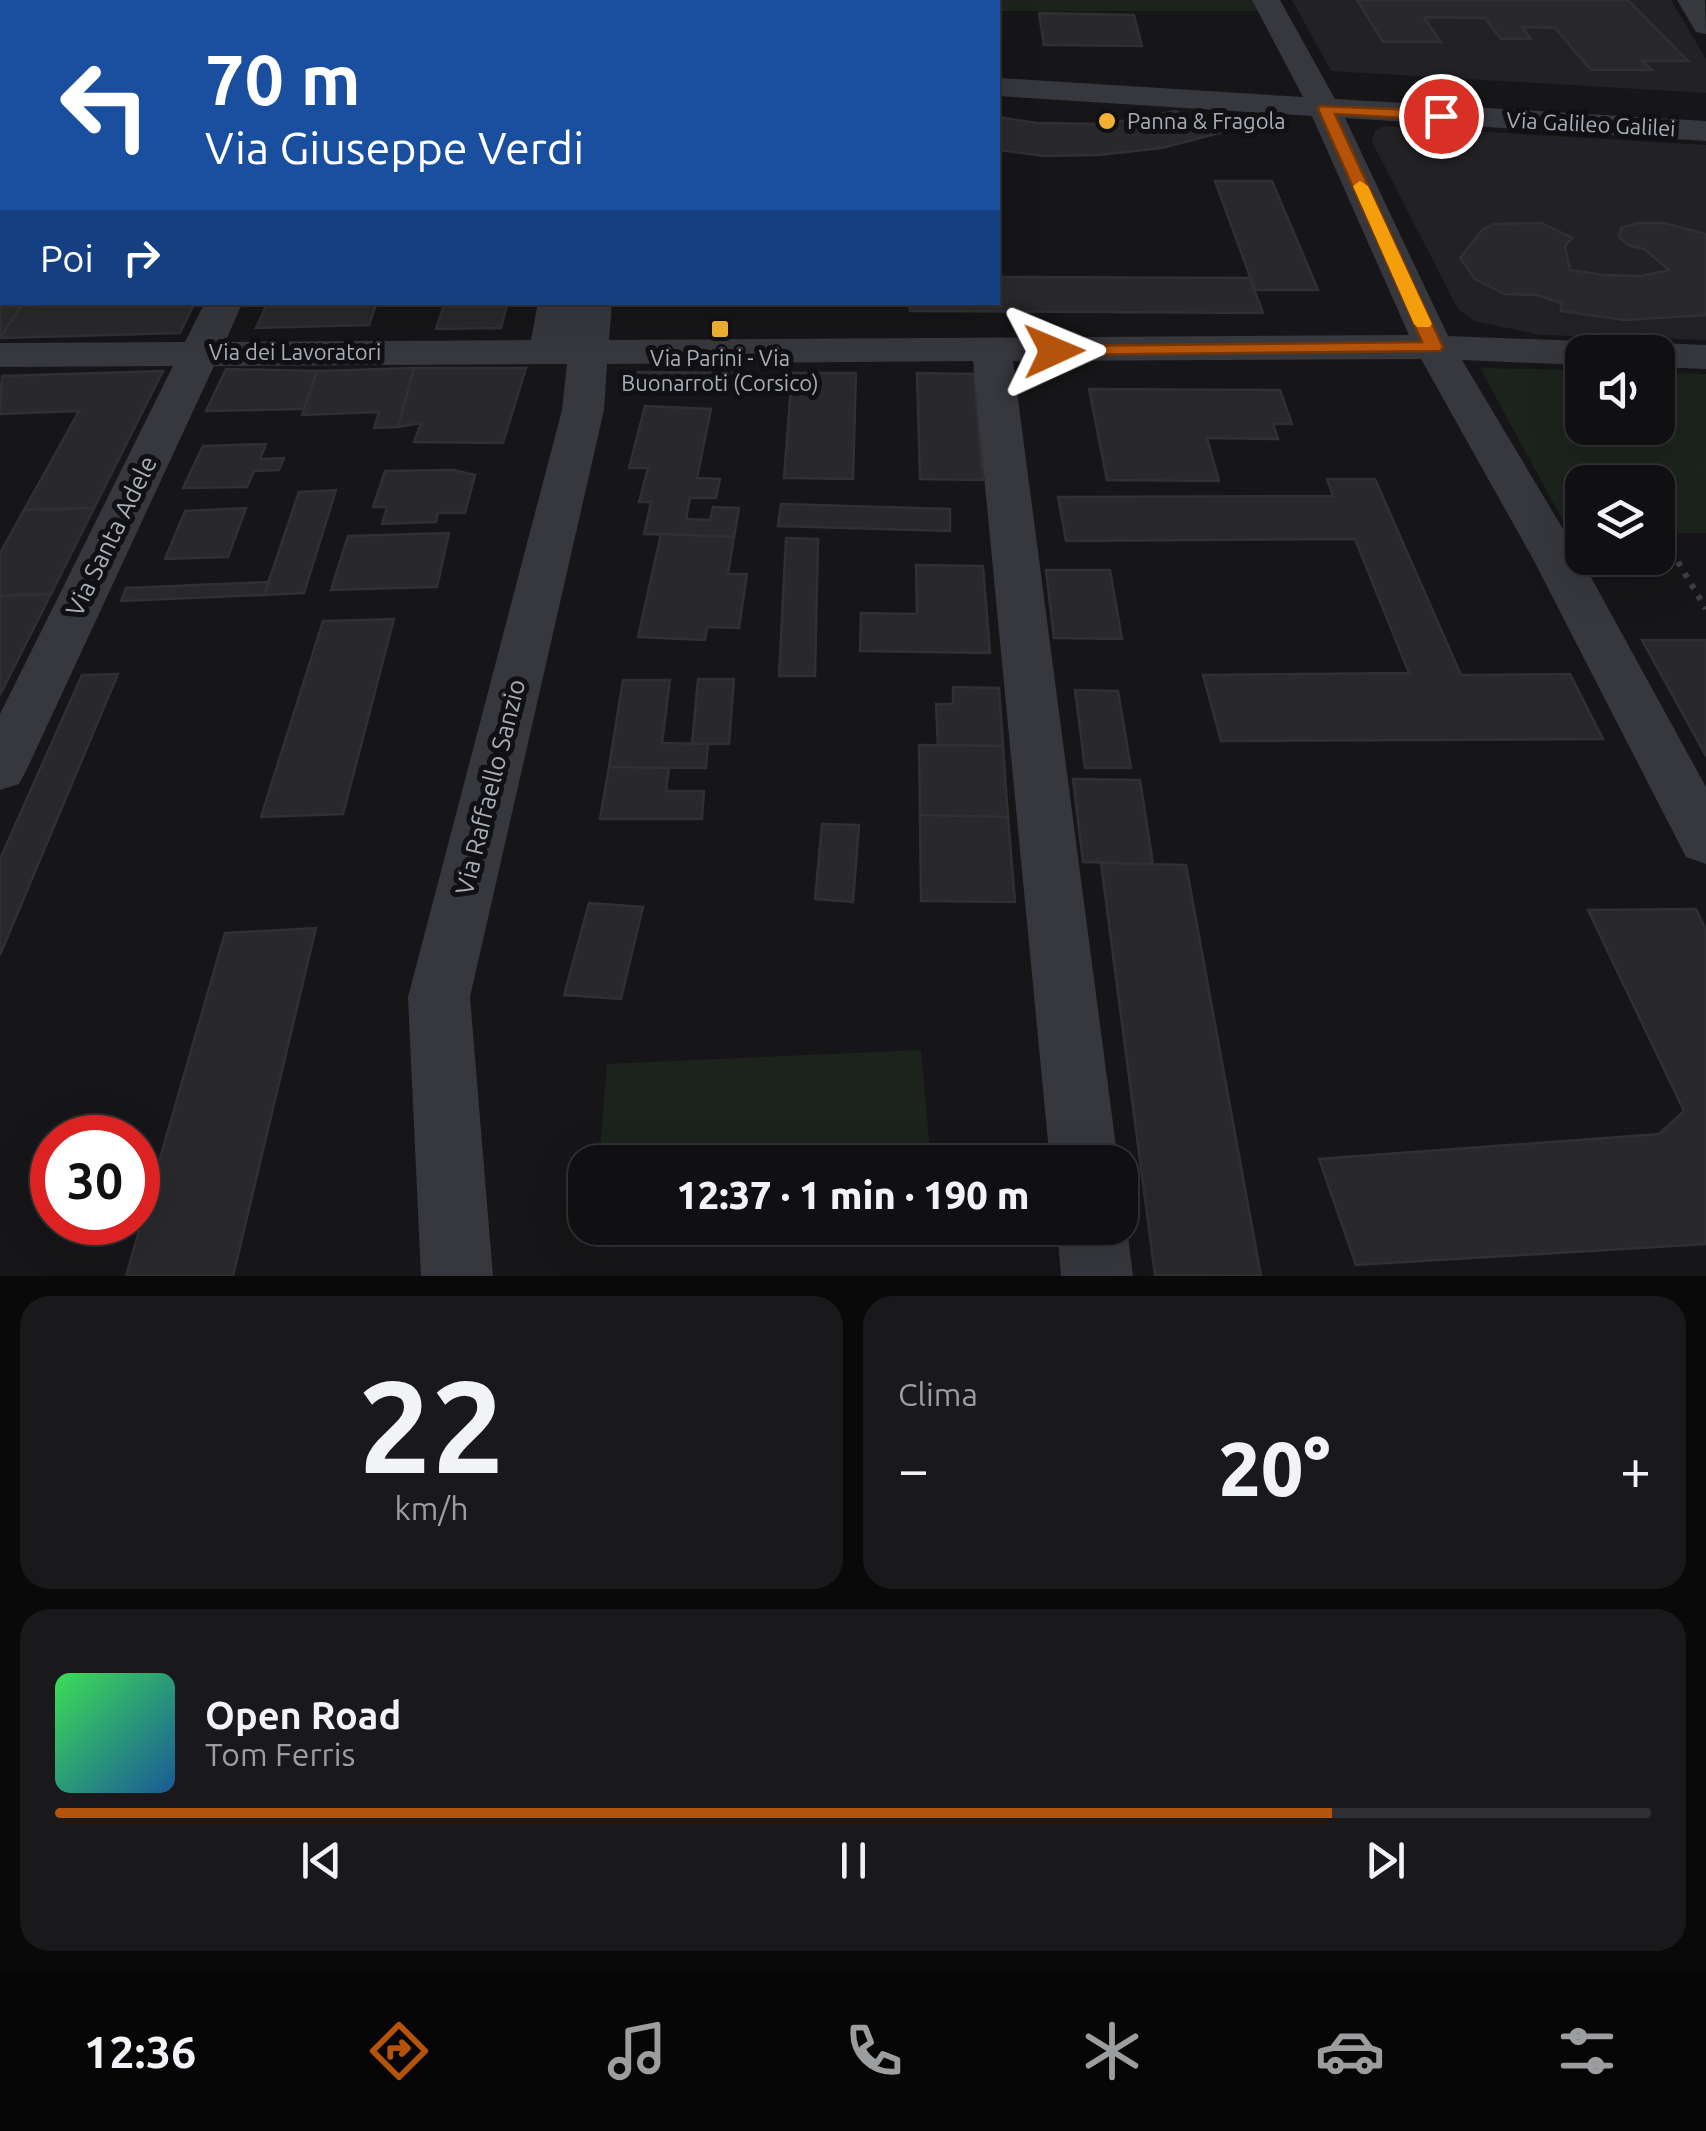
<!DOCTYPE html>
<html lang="it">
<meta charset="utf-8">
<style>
body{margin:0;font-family:Ubuntu,sans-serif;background:#19191b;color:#f1f3f6;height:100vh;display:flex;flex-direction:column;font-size:38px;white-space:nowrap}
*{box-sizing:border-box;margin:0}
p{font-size:32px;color:#9c9d9f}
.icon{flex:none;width:55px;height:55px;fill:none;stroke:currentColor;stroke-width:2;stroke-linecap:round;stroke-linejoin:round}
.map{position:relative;height:1276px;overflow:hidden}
.sheet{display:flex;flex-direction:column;gap:20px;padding:20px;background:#09090a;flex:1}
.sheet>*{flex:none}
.banner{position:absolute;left:0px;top:0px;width:1000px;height:305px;box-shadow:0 10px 40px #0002,0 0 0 2px #303032;background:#1a4fa0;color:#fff;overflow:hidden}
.controls{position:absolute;left:1565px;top:335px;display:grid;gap:20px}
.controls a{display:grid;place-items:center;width:110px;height:110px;border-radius:20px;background:#101012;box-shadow:0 10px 40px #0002,0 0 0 2px #303032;font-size:50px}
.speed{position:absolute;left:30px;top:1115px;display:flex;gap:20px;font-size:50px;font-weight:700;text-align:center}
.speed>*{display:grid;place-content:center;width:130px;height:130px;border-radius:50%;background:#101012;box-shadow:0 10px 40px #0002,0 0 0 2px #303032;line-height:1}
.speed .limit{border:15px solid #d22;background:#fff;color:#111}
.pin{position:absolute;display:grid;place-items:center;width:85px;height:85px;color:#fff;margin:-42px;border:5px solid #fff;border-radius:50%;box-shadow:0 2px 10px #0007}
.me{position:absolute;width:110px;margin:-55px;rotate:89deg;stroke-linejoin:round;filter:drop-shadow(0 0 8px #0008)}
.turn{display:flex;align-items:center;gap:35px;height:210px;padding:0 40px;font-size:45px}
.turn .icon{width:130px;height:130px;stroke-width:2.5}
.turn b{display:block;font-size:70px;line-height:85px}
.then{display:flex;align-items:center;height:95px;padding:0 40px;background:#0003;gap:20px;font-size:38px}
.big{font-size:75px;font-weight:800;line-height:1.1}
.sheet .tile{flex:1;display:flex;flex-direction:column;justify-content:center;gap:15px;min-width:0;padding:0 35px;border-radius:30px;background:#19191b}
.sheet .dial{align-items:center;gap:0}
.dial b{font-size:130px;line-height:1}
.song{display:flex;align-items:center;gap:30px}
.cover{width:120px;height:120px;border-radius:15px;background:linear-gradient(135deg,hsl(130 70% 55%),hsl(210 70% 35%))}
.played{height:10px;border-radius:5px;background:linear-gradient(90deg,#b45309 80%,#303032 80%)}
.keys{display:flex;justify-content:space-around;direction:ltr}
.heat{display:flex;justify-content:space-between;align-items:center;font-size:55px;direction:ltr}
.sheet .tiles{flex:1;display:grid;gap:20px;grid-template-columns:1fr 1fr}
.tile:last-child{grid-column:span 2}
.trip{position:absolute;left:568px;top:1145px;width:570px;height:100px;border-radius:30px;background:#101012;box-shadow:0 10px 40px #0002,0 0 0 2px #303032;font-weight:800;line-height:100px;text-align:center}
.tabs{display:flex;height:160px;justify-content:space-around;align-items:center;background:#060607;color:#9c9d9f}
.tabs .icon{width:70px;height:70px}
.tabs .current{color:#b45309}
.tabs b{font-size:45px;color:#f1f3f6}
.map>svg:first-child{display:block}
</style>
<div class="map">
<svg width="1706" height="1276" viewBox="0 0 1706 1276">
<rect width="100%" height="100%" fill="#161618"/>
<g fill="#222225">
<polygon points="1292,0 1671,0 1706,59 1706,93 1331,71"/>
<polygon points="1385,126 1706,145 1706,340 1540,335 1474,321 1458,309 1372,142 1375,130"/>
</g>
<g fill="#1c231d">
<polygon points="763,0 1256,0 1262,11 998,11 998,2"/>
<polygon points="1480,368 1582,370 1582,428 1658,428 1658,372 1706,374 1706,533 1658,533 1658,482 1582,482 1582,532 1569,532"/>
<polygon points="921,1050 931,1162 599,1162 607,1064"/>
</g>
<g fill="#29292c" stroke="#303034" stroke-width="2.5">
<polygon points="1357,0 1628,0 1688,61 1643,61 1652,70 1591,70 1555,28 1522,27 1531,39 1501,39 1485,18 1424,17 1441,42 1383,42"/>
<polygon points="1039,13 1134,15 1142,46 1044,45"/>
<polygon points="1176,111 1219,133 1162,148 1099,155 1044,156 998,150 998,117 1036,123 1105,124"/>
<polygon points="1215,181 1272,181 1318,290 1255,290"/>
<polygon points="1542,223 1572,238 1565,246 1570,270 1604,275 1641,276 1669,270 1644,249 1628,245 1619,237 1621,228 1637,223 1664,223 1706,234 1706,315 1625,320 1561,311 1561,303 1537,295 1505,294 1475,279 1460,258 1483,229 1495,224"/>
<polygon points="998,277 1250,278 1263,313 910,311 909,302 998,302"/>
<polygon points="0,301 24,302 0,338"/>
<polygon points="24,302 195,302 180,333 0,338"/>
<polygon points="268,302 377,302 369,325 256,328"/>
<polygon points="445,302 508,302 501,328 436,329"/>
<polygon points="414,368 526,368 503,443 414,442 421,423 398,427"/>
<polygon points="414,368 398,427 374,428 379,412 302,415 317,371"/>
<polygon points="226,369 317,371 304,409 206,411"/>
<polygon points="163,371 94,508 24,510 79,411 0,414 2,376"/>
<polygon points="638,372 744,373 742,390 635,389"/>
<polygon points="792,373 856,373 853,479 784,478"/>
<polygon points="917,373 974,374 983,480 920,479"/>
<polygon points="1089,389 1280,390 1292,424 1273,424 1278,439 1207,438 1219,481 1107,480"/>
<polygon points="645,406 711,409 697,478 720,479 716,498 690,498 686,519 710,520 713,507 739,508 734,537 644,534 651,502 639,502 648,468 629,468"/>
<polygon points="266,444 260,459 284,458 279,470 254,471 247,487 183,488 203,446"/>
<polygon points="453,470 475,475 465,513 438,513 436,522 382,524 387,507 373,507 385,471"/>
<polygon points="1327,479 1375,479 1461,675 1570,674 1603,739 1221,741 1203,675 1409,673 1355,539 1066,541 1058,497 1333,496"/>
<polygon points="336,490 304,593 264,595 299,492"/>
<polygon points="781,504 950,509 950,531 778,526"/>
<polygon points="94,508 51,594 0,596 0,553 24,510"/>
<polygon points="246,508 228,557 165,559 185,511"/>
<polygon points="449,533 437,587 331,590 348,536"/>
<polygon points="661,534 734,537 728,574 747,574 739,628 707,627 705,640 638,637"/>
<polygon points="786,538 818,539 815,676 779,676"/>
<polygon points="916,565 983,566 990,653 860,651 861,613 917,614"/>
<polygon points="1046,570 1110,570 1122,639 1054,638"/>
<polygon points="269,582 264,595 121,601 126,588"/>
<polygon points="51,594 0,695 0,596"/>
<polygon points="394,619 343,814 261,817 323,621"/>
<polygon points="1642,640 1706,640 1706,756"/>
<polygon points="118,674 0,955 0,859 82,675"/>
<polygon points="698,679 734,679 729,744 692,744"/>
<polygon points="623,680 670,680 662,743 708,744 706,768 609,767"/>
<polygon points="953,687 999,688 1003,746 938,745 936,704 953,704"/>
<polygon points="1075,690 1118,691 1131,768 1085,768"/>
<polygon points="919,745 1003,746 1008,817 920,815"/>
<polygon points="609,767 669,768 666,791 704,791 702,819 600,819"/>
<polygon points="1073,779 1140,780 1153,864 1083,862"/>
<polygon points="920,815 1008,817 1015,902 921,901"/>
<polygon points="822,824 859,825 853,902 815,899"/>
<polygon points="1101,863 1186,865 1261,1276 1155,1275"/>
<polygon points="589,903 643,907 621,999 564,995"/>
<polygon points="1696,909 1706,930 1706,1244 1356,1265 1319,1159 1659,1134 1684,1111 1588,910"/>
<polygon points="316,928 233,1276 126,1276 225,933"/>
</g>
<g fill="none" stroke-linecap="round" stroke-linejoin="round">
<polyline stroke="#3d3f44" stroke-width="4" stroke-dasharray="2.5 5" stroke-linecap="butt" points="633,2 637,0"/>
<polyline stroke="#3d3f44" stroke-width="6" stroke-dasharray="5 8" stroke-linecap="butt" points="1678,562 1706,609"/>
<g fill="#37383d" fill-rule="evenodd">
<polygon points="717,0 748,0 749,1 716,2"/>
<polygon points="1252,0 1280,0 1335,99 1706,121 1706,141 1345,118 1448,336 1582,341 1596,345 1602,352 1582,352 1582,365 1462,360 1581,559 1706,787 1706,864 1686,857 1533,559 1421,359 1013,361 1118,1162 1050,1162 973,361 607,364 604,410 470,997 493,1276 421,1276 408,997 562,410 567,364 214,366 27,769 19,784 0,790 0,714 173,366 0,367 0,343 185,342 205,302 243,302 225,342 531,340 538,302 612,302 609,340 1409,335 1312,116 998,96 998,78 1303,97"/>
<polygon points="1677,0 1705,0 1706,34 1696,32"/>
<rect x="0" y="65" width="2" height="18"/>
<rect x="0" y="184" width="2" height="20"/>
<polygon points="1658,343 1706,345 1706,369 1658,367 1658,352 1640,352 1644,347"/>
<polygon points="1120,1210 1127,1228 1133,1276 1061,1276 1057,1228 1120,1228"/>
</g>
</g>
<polygon fill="#b45309" stroke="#753606" stroke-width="2.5" points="1320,106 1441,111 1448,116 1441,120 1335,114 1443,347 1440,351 1047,355 1047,347 1054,346 1422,342 1318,109"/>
<polygon fill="#f59e0b" points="1360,181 1368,186 1432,324 1429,327 1417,327 1414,324 1353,186"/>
<g fill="#f2b134" stroke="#111113" stroke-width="4">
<circle cx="1107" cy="121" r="10"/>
<rect x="710" y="319" width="20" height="20" rx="5"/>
</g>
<g text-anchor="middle" stroke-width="10" stroke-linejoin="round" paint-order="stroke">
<g font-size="22" fill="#a8adb8" stroke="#111113" text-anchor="start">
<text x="1127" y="129">Panna &amp; Fragola</text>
<text x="720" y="366" text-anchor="middle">Via Parini - Via<tspan x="720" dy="25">Buonarroti (Corsico)</tspan></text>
</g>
<g font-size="22" fill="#a8adb8" stroke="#111113">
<text transform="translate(1591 124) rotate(3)" y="8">Via Galileo Galilei</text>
<text x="295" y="360">Via dei Lavoratori</text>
</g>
<g font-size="25" fill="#a8adb8" stroke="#111113">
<text transform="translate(111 536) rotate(-64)" y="9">Via Santa Adele</text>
<text transform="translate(490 787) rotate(-76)" y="9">Via Raffaello Sanzio</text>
</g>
</g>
</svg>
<div class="controls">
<a><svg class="icon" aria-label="sound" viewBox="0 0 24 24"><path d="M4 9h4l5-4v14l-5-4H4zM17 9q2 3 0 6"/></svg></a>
<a><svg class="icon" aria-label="layers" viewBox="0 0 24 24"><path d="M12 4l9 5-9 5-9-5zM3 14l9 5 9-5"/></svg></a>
</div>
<div class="speed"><div class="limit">30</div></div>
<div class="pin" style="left:1441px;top:116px;background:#d93025"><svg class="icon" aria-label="arrive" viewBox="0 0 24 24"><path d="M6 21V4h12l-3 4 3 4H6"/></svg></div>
<svg class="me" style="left:1054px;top:351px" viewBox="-20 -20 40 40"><path d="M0-17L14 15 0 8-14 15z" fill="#b45309" stroke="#fff" stroke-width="4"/></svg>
<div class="trip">12:37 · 1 min · 190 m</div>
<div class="banner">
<div class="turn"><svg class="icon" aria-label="left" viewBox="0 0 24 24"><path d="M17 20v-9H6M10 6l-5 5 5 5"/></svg><div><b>70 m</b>Via Giuseppe Verdi</div></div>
<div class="then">Poi<svg class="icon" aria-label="right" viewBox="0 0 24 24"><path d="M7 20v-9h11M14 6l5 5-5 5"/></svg></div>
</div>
</div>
<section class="sheet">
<div class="tiles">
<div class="tile dial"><b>22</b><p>km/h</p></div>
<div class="tile"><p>Clima</p>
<div class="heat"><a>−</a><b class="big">20°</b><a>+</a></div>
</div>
<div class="tile">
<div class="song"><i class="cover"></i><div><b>Open Road</b><p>Tom Ferris</p></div></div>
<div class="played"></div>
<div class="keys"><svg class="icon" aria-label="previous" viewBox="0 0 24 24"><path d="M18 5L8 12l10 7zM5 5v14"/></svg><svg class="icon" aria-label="pause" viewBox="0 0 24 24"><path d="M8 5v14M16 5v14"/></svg><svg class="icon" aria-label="next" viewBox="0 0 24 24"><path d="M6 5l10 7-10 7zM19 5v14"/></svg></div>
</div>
</div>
</section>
<nav class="tabs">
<b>12:36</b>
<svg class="icon current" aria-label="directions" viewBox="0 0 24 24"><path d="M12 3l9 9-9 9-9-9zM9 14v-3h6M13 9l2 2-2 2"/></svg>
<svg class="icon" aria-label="music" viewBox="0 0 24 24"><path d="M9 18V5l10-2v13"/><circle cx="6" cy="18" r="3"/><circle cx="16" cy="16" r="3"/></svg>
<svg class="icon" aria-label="phone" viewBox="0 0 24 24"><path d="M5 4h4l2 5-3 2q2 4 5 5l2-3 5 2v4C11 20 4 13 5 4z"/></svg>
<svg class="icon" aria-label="climate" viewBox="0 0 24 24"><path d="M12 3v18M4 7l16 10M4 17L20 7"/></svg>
<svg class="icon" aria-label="car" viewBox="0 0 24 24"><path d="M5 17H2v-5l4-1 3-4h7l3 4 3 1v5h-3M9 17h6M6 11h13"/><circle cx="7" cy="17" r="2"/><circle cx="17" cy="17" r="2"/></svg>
<svg class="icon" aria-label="filters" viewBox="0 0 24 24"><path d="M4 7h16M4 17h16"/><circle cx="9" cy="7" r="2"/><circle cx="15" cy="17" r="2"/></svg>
</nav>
